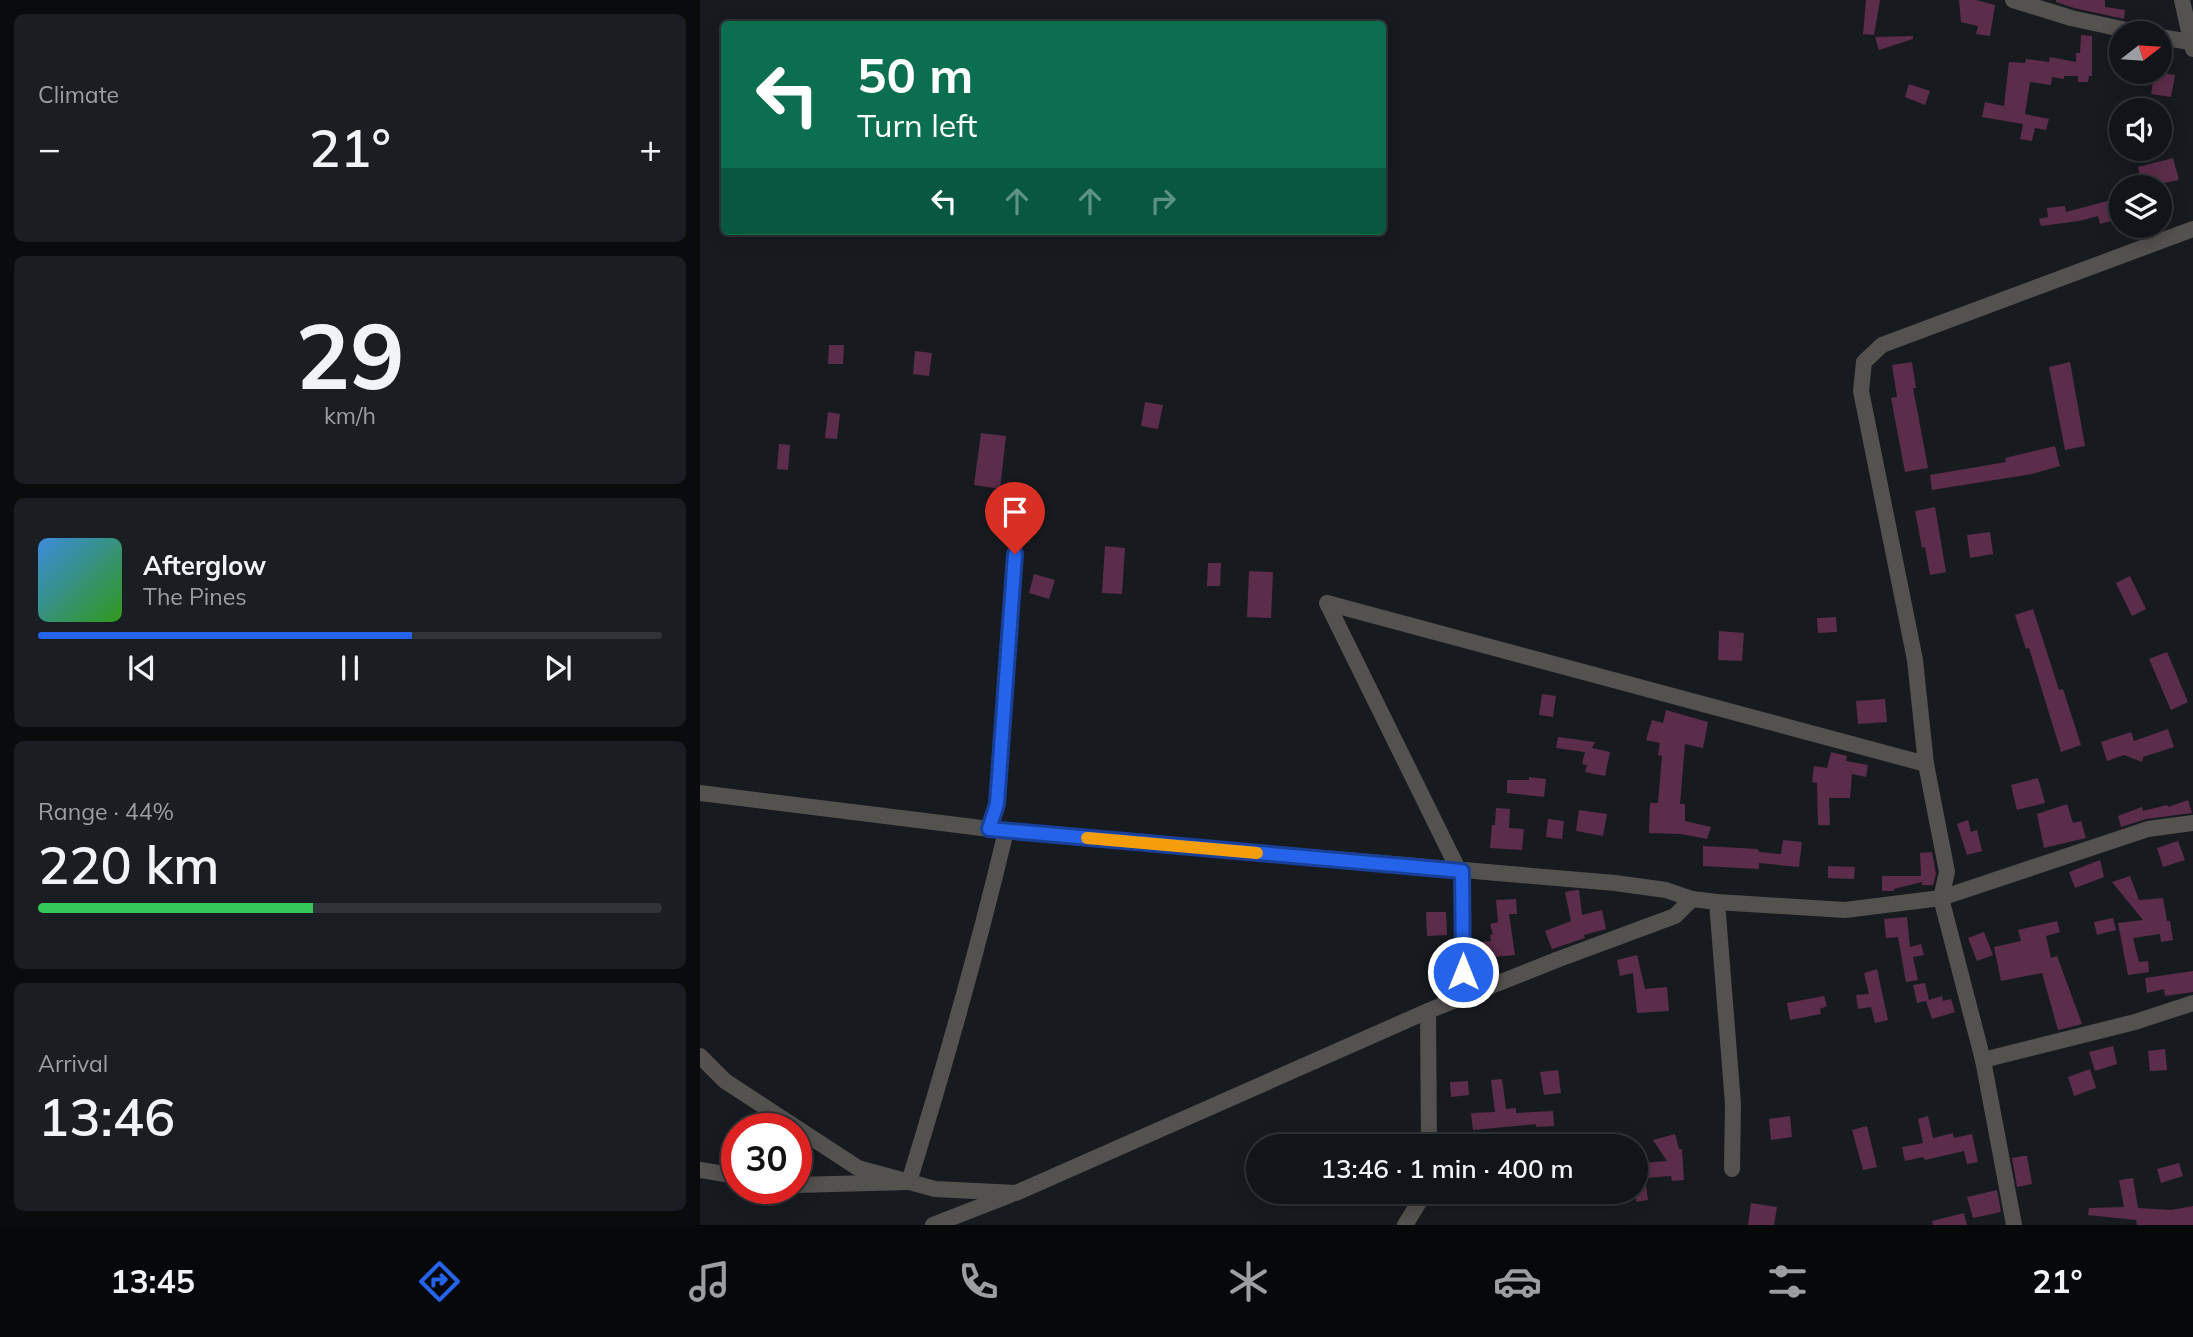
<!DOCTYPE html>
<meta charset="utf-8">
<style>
body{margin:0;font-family:Mulish,sans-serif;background:#1a1d21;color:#f1f3f6;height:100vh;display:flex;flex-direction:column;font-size:26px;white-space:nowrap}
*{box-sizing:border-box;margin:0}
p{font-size:23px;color:#9c9ea2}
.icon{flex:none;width:38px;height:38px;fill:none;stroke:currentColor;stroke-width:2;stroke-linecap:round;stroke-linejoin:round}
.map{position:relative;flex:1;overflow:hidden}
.details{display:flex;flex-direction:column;gap:14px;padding:14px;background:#090b0d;width:700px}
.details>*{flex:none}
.guide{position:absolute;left:21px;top:21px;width:665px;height:214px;border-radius:7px;box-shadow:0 4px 18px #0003,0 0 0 2px #303337;background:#0b6e4f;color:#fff;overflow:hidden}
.needle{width:46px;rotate:73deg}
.controls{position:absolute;left:1409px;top:21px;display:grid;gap:14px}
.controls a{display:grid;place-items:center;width:63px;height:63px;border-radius:50%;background:#111418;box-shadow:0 4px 18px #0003,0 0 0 2px #303337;font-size:35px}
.speed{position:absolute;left:21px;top:1113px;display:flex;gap:14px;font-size:35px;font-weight:700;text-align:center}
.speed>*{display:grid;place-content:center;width:91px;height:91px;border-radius:50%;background:#111418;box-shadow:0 4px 18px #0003,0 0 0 2px #303337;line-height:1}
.speed .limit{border:10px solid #d22;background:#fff;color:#111}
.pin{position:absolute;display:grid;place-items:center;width:60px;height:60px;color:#fff;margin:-72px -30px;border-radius:50% 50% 50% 0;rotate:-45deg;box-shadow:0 0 7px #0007}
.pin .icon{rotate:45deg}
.me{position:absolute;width:77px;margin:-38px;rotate:0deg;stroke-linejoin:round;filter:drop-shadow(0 0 5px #0008)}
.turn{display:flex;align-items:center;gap:24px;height:147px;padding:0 21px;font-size:32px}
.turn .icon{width:91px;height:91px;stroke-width:2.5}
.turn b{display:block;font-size:49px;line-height:60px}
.lanes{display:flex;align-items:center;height:66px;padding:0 21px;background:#0003;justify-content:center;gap:35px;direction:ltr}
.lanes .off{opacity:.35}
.big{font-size:52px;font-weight:600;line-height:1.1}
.details .tile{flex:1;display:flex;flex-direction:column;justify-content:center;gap:10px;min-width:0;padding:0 24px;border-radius:10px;background:#1a1d21}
.details .dial{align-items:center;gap:0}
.dial b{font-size:91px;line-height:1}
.song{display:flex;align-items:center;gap:21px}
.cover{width:84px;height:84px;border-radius:10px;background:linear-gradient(135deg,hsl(210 70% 55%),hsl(110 70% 35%))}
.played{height:7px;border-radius:4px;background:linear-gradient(90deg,#2563eb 60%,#303337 60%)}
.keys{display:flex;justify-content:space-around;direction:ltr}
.heat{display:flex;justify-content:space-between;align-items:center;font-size:38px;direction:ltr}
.charge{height:10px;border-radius:5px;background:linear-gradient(90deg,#34c759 44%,#303337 0)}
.trip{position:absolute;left:546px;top:1134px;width:402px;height:70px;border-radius:35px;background:#111418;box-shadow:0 4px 18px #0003,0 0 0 2px #303337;font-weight:600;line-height:70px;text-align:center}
.menu{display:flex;height:112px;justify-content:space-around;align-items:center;background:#07080a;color:#9c9ea2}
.menu .icon{width:49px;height:49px}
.menu .on{color:#2563eb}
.menu b{font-size:32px;color:#f1f3f6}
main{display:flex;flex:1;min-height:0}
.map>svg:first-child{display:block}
</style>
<main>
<section class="details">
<div class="tile"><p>Climate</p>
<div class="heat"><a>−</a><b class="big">21°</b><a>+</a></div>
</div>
<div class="tile dial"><b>29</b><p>km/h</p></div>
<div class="tile">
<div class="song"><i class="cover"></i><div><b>Afterglow</b><p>The Pines</p></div></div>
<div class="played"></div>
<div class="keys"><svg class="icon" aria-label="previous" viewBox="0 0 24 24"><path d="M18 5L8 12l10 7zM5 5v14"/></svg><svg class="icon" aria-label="pause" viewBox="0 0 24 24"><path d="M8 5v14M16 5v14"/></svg><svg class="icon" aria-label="next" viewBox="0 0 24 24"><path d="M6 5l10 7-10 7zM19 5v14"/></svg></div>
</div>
<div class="tile"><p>Range · 44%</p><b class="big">220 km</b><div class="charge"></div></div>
<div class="tile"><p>Arrival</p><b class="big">13:46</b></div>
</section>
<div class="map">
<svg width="1493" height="1225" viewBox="0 0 1493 1225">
<rect width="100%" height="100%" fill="#171b20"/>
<g fill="#5b2d4a">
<polygon points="1166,0 1180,0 1174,35 1163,34"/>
<polygon points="1259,0 1276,0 1295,5 1290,36 1276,34 1278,26 1261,22"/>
<polygon points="1356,0 1405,0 1405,7 1425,10 1424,19 1374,8 1356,2"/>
<polygon points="1381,35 1392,36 1392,76 1389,76 1388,82 1378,82 1378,76 1364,76 1364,79 1352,77 1351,85 1330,82 1325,114 1349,119 1346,130 1335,128 1332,141 1320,139 1323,124 1282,117 1285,102 1304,106 1309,62 1325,63 1326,59 1349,62 1350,57 1376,62 1376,53 1380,53"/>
<polygon points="1213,36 1213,39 1179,50 1175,37"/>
<polygon points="1455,72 1475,75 1471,97 1451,94"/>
<polygon points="1209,84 1230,91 1225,105 1205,97"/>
<polygon points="1473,158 1479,180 1443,187 1438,167"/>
<polygon points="1415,199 1421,218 1400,224 1398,216 1379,221 1341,226 1339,219 1348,217 1347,208 1365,206 1366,212"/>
<polygon points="129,345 144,345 143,364 128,364"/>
<polygon points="215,351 232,353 229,376 213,374"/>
<polygon points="1212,362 1216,388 1213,388 1228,468 1205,472 1191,398 1197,397 1192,365"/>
<polygon points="1370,362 1385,446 1365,450 1349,367"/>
<polygon points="445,402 463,405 458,429 441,426"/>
<polygon points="128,412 140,414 137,439 125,438"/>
<polygon points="281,433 306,436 300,489 274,485"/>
<polygon points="79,444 90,445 88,470 77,469"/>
<polygon points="1355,446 1360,466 1332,474 1232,490 1230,475 1306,462 1305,458"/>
<polygon points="1235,507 1246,572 1230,575 1225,547 1222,548 1215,511"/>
<polygon points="1290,532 1293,554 1270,558 1267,535"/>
<polygon points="405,546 425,548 422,594 402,593"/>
<polygon points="508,563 521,563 520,586 507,586"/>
<polygon points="549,571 573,572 571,618 547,617"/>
<polygon points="334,574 355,580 349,599 329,593"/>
<polygon points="1430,576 1446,609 1432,616 1416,583"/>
<polygon points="1333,609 1359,690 1363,689 1381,745 1361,752 1329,648 1326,649 1315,615"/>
<polygon points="1136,617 1137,632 1118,633 1117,618"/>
<polygon points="1019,631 1044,633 1042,661 1018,660"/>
<polygon points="1467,652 1488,702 1471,710 1449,659"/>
<polygon points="842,694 856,696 853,717 839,715"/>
<polygon points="1185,699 1187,722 1158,724 1156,701"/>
<polygon points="966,710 1008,722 1003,748 985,744 980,804 985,804 985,821 1011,827 1007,839 981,834 949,833 950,803 958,803 962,756 958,755 960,743 946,740 952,720 963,723"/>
<polygon points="1468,729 1474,747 1443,757 1442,762 1424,755 1407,761 1401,742 1431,732 1434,741"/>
<polygon points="858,737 895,742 892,748 910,752 905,776 885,772 887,765 882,764 885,752 856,748"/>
<polygon points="1131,752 1147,756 1146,761 1168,765 1166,777 1152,774 1150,798 1129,798 1130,825 1118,825 1117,783 1112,782 1114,766 1127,768"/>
<polygon points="829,777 846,779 844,797 807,793 807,780 829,780"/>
<polygon points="1338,778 1345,803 1317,810 1311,785"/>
<polygon points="1488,800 1492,813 1446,819 1421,827 1418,816 1442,807 1443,811 1467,805 1468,807"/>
<polygon points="1367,804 1373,823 1381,821 1386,838 1344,848 1337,814"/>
<polygon points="796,808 810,809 809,828 824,829 822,850 790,848 792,825 795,825"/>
<polygon points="879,810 907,814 903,836 876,831"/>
<polygon points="848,819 864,821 862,839 846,837"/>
<polygon points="1268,820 1271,832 1277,830 1282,851 1267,855 1257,824"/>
<polygon points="1083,840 1102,842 1099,867 1059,863 1059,869 1003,866 1003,846 1058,849 1059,852 1081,854"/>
<polygon points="1478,841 1485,860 1463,867 1457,848"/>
<polygon points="1232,852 1236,874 1233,885 1222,885 1222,882 1194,889 1194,891 1182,891 1182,876 1221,876 1220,853"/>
<polygon points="1400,860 1404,877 1375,888 1369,872"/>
<polygon points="1128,866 1155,867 1154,879 1128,878"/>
<polygon points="1430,876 1439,900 1463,898 1467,921 1470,921 1473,940 1461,942 1460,934 1433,938 1439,962 1448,961 1449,972 1428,975 1418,923 1443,920 1412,882"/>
<polygon points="877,890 879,890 882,915 902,910 906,929 884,935 885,938 852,949 845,931 871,921 865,892"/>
<polygon points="816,899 817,914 809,914 815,955 775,959 773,943 791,941 790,935 793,934 790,924 798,922 796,900"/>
<polygon points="726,912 746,912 747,935 727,936"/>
<polygon points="1207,917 1210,947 1221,944 1224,955 1213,957 1218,980 1206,982 1198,937 1186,938 1184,919"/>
<polygon points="1413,918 1416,930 1397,935 1394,922"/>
<polygon points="1357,921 1360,932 1346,936 1351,958 1357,956 1382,1024 1358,1030 1342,973 1301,981 1294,947 1321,941 1318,930"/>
<polygon points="1284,932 1293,955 1277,961 1268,938"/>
<polygon points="937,955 945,989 967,987 969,1011 937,1013 933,973 920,976 917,960"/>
<polygon points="1177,969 1188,1020 1175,1023 1171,1007 1158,1009 1156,995 1169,994 1164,973"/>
<polygon points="1493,971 1493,992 1465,996 1464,989 1447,993 1445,978"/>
<polygon points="1225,983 1229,1000 1242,996 1243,1001 1251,999 1255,1012 1232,1019 1226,1001 1217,1003 1213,985"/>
<polygon points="1124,996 1127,1006 1120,1009 1121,1014 1090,1020 1087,1003"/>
<polygon points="1413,1046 1417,1064 1395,1071 1389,1052"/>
<polygon points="1465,1049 1467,1070 1450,1071 1448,1051"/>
<polygon points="1390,1069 1396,1088 1374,1096 1368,1077"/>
<polygon points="858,1070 861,1093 844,1095 840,1072"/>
<polygon points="802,1079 806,1109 816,1108 816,1113 853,1111 854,1126 836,1127 836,1124 773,1130 771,1113 795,1112 791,1080"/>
<polygon points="768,1081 769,1095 751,1097 750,1082"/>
<polygon points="1090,1116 1092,1137 1071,1140 1069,1119"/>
<polygon points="1228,1116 1233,1138 1253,1133 1254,1138 1272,1134 1278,1162 1267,1164 1264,1151 1225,1160 1223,1157 1205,1161 1202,1147 1223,1143 1218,1119"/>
<polygon points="1167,1126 1177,1167 1163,1170 1152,1130"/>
<polygon points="975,1134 979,1149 982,1149 984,1180 972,1181 971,1176 945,1178 948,1200 936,1202 936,1165 944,1164 945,1172 944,1163 967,1161 953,1140"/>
<polygon points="1323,1156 1327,1156 1332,1184 1317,1187 1312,1158"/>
<polygon points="1479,1163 1483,1176 1461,1183 1457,1169"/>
<polygon points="1433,1178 1438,1208 1471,1210 1493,1206 1493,1225 1437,1225 1436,1220 1388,1215 1389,1208 1424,1207 1419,1180"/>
<polygon points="1297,1190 1301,1212 1273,1218 1267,1197"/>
<polygon points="1051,1203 1077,1207 1074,1225 1048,1225"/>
<polygon points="1264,1213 1267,1225 1233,1225 1232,1221"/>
</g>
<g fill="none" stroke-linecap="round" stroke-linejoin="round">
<g stroke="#54524f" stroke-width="16">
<polyline points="1313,0 1371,18 1440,33"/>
<polyline points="1482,0 1493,49"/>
<polyline points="1460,37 1490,42"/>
<polyline points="0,793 306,831 915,883 966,890 992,899 1017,902 1145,910 1241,898 1448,829 1493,823"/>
<polyline points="290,829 297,804 315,554"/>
<polyline points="759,871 627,603 1226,764"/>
<polyline points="762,871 763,997"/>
<polyline points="1017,902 1033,1104 1032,1169"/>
<polyline points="728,1011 729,1146"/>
<polyline points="0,1056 25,1081 158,1168 235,1189 316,1193 728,1011 859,959 975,916 992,899"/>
<polyline points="1283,1060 1435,1022 1493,1003"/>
<polyline points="0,1170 37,1176"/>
<path d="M96,1185L209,1182C245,1065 278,949 306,831"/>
<polyline points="233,1225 310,1195"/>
<polyline points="705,1225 721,1199 722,1192"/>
<polyline points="1314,1225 1283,1060 1241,898 1247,872 1226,764 1215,660 1161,391 1164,362 1182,345 1493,229"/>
</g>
</g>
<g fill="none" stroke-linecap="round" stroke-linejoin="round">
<defs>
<polyline id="route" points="315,554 297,804 289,829 762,871 763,972"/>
</defs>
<use href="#route" stroke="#184099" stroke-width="18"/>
<use href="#route" stroke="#2563eb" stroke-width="12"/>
<polyline stroke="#f59e0b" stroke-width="12" points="387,838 557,853"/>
</g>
</svg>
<div class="controls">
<a><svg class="needle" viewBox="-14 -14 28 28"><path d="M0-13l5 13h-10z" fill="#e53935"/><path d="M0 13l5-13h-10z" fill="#9c9ea2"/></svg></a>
<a><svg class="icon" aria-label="sound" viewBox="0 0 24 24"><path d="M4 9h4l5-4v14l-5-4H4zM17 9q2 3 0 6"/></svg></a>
<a><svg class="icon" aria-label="layers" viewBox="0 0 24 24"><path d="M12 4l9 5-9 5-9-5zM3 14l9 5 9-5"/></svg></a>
</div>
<div class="speed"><div class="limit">30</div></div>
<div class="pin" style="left:315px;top:554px;background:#d93025"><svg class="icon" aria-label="arrive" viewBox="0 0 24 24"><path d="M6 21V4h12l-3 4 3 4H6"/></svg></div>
<svg class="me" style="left:763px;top:972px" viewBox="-20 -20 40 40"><circle r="17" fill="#2563eb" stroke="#fff" stroke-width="3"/><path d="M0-11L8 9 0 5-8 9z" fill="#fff"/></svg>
<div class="trip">13:46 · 1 min · 400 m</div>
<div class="guide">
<div class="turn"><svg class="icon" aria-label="left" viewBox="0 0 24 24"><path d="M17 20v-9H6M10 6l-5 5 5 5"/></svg><div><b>50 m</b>Turn left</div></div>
<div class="lanes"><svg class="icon" aria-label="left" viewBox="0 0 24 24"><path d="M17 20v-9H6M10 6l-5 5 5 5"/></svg><svg class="icon off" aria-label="ahead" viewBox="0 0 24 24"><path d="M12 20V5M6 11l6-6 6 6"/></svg><svg class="icon off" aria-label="ahead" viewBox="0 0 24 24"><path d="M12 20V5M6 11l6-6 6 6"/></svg><svg class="icon off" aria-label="right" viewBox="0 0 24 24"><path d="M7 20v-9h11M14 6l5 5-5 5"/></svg></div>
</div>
</div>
</main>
<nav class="menu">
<b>13:45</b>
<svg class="icon on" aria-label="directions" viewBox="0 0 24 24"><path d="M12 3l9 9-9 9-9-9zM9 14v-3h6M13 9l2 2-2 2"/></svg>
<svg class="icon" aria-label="music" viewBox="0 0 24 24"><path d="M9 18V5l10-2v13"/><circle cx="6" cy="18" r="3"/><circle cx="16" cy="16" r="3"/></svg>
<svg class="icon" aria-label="phone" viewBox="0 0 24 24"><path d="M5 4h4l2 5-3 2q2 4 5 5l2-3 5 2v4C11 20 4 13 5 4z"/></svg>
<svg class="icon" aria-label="climate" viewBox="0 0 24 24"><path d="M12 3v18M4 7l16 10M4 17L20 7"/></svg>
<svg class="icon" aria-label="car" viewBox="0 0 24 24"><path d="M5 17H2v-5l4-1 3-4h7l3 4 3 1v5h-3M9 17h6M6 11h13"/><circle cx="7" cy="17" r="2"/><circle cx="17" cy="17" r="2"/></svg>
<svg class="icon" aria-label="filters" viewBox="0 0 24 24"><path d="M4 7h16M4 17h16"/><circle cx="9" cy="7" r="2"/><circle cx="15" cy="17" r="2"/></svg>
<b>21°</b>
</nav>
